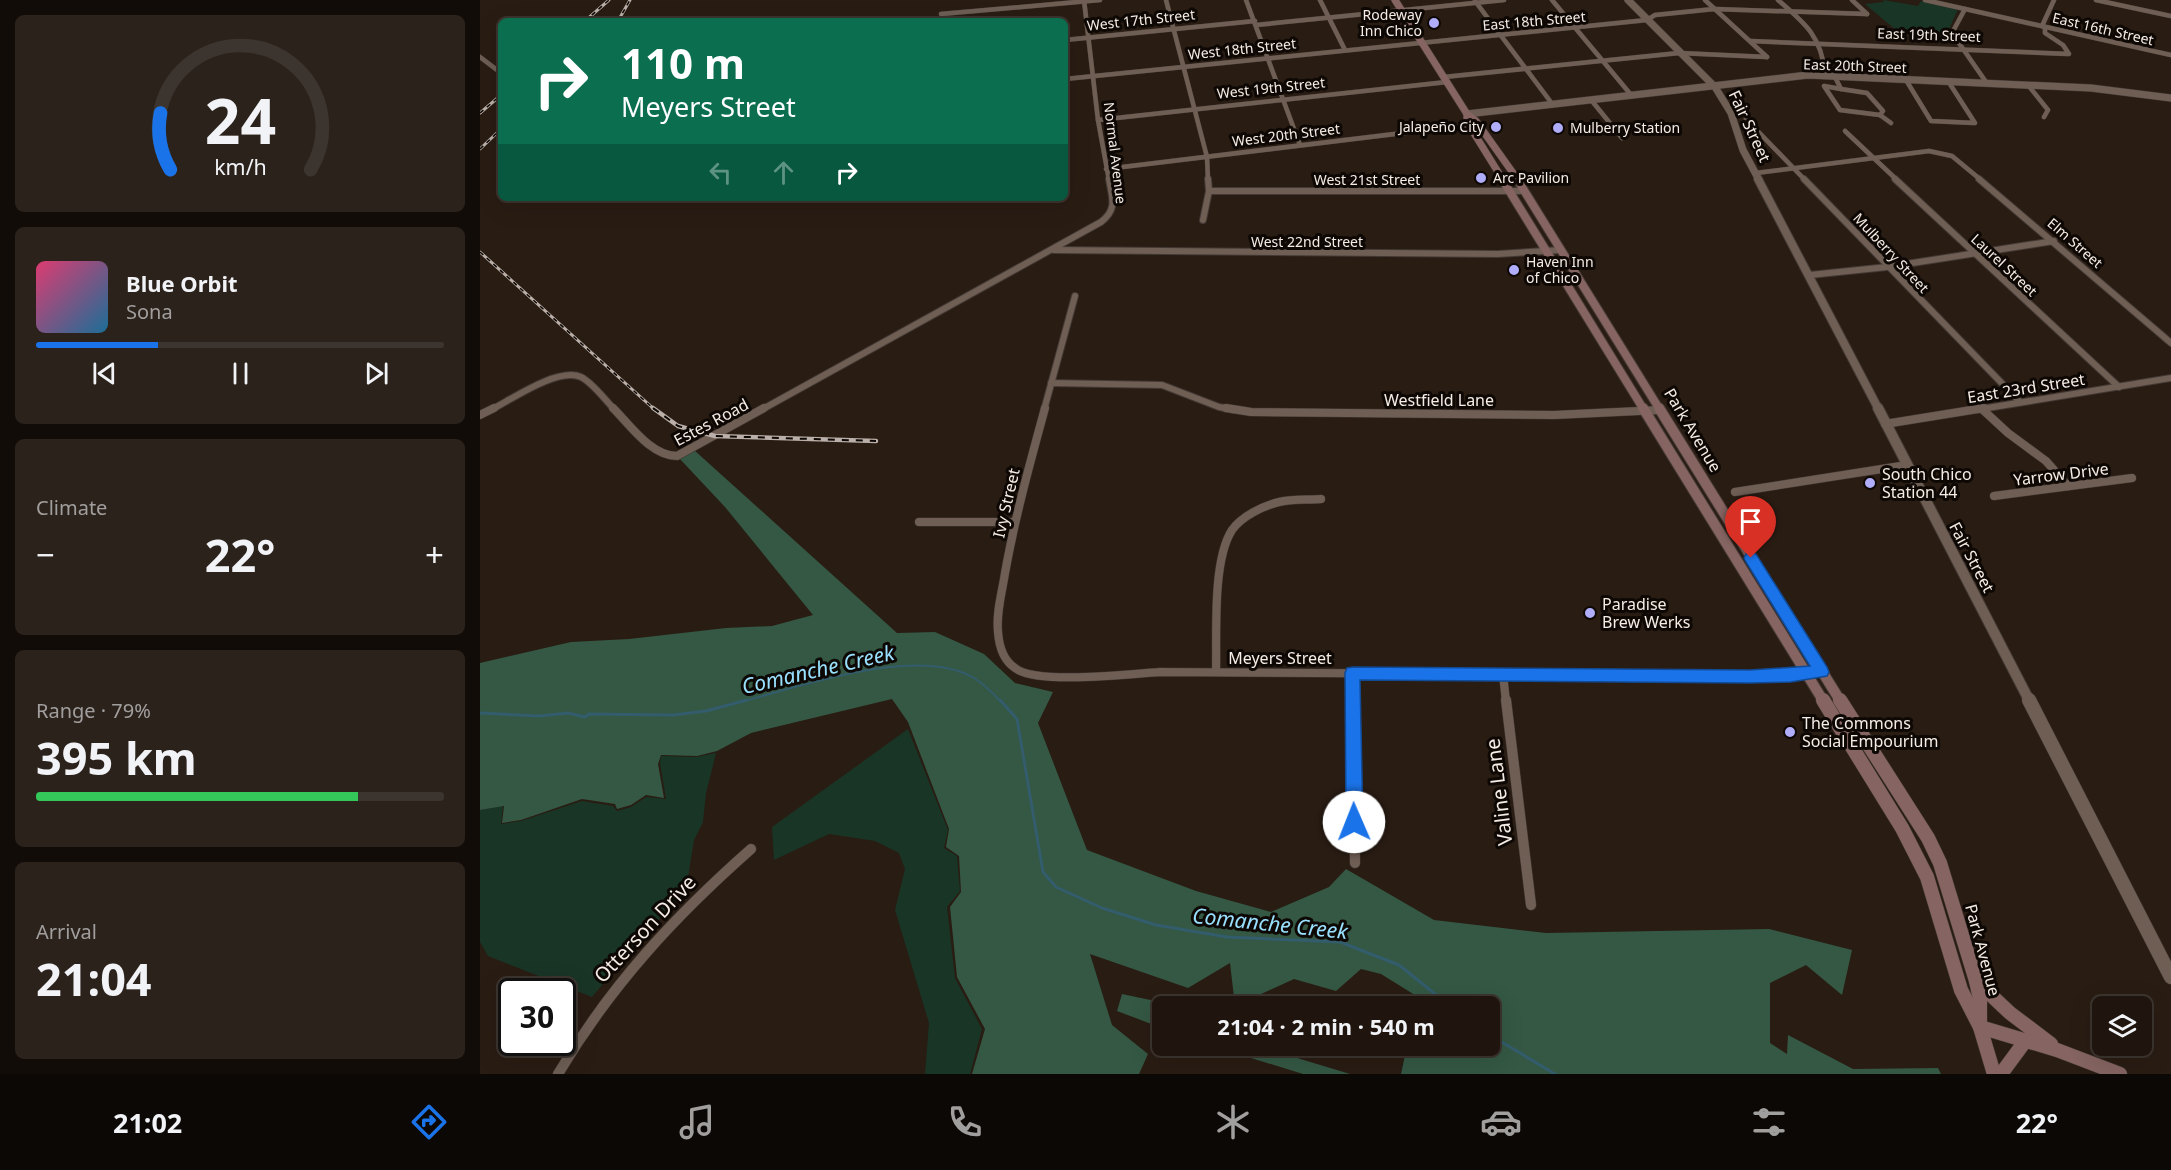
<!DOCTYPE html>
<meta charset="utf-8">
<style>
body{margin:0;font-family:"Noto Sans",sans-serif;background:#2c221c;color:#f1f3f6;height:100vh;display:flex;flex-direction:column;font-size:22px;white-space:nowrap}
*{box-sizing:border-box;margin:0}
p{font-size:20px;color:#a19f9e}
.icon{flex:none;width:33px;height:33px;fill:none;stroke:currentColor;stroke-width:2;stroke-linecap:round;stroke-linejoin:round}
.map{position:relative;flex:1;overflow:hidden}
.drawer{display:flex;flex-direction:column;gap:15px;padding:15px;background:#110c08;width:480px}
.drawer>*{flex:none}
.top-card{position:absolute;left:18px;top:18px;width:570px;height:183px;border-radius:9px;box-shadow:0 6px 24px #0002,0 0 0 2px #3c342e;background:#0b6e4f;color:#fff;overflow:hidden}
.tools{position:absolute;left:1612px;top:996px;display:grid;gap:12px}
.tools a{display:grid;place-items:center;width:60px;height:60px;border-radius:9px;background:#1f150e;box-shadow:0 6px 24px #0002,0 0 0 2px #3c342e;font-size:30px}
.speed{position:absolute;left:18px;top:978px;display:flex;gap:12px;font-size:30px;font-weight:700;text-align:center}
.speed>*{display:grid;place-content:center;width:78px;height:78px;border-radius:50%;background:#1f150e;box-shadow:0 6px 24px #0002,0 0 0 2px #3c342e;line-height:1}
.speed .limit{border:3px solid #111;border-radius:9px;background:#fff;color:#111}
.pin{position:absolute;display:grid;place-items:center;width:51px;height:51px;color:#fff;margin:-62px -26px;border-radius:50% 50% 50% 0;rotate:-45deg;box-shadow:0 0 6px #0007}
.pin .icon{rotate:45deg}
.me{position:absolute;width:66px;margin:-33px;rotate:359deg;stroke-linejoin:round;filter:drop-shadow(0 0 4px #0008)}
.turn{display:flex;align-items:center;gap:21px;height:126px;padding:0 24px;font-size:27px}
.turn .icon{width:78px;height:78px;stroke-width:2.5}
.turn b{display:block;font-size:42px;line-height:51px}
.lanes{display:flex;align-items:center;height:57px;padding:0 24px;background:#0003;justify-content:center;gap:30px;direction:ltr}
.lanes .off{opacity:.35}
.big{font-size:45px;font-weight:700;line-height:1.1}
.drawer .card{flex:1;display:flex;flex-direction:column;justify-content:center;gap:9px;min-width:0;padding:0 21px;border-radius:9px;background:#2c221c}
.drawer .dial{align-items:center;gap:0}
.dial svg{height:156px;overflow:visible;fill:none;stroke:#3c342e;stroke-width:7;stroke-linecap:round;text-anchor:middle}
.dial text{fill:#f1f3f6;stroke:none}
.song{display:flex;align-items:center;gap:18px}
.cover{width:72px;height:72px;border-radius:9px;background:linear-gradient(135deg,hsl(340 70% 55%),hsl(200 70% 35%))}
.played{height:6px;border-radius:3px;background:linear-gradient(90deg,#1a73e8 30%,#3c342e 30%)}
.keys{display:flex;justify-content:space-around;direction:ltr}
.heat{display:flex;justify-content:space-between;align-items:center;font-size:33px;direction:ltr}
.charge{height:9px;border-radius:4px;background:linear-gradient(90deg,#34c759 79%,#3c342e 0)}
.trip{position:absolute;left:672px;top:996px;width:348px;height:60px;border-radius:9px;background:#1f150e;box-shadow:0 6px 24px #0002,0 0 0 2px #3c342e;font-weight:700;line-height:60px;text-align:center}
.tabs{display:flex;height:96px;justify-content:space-around;align-items:center;background:#0c0806;color:#a19f9e}
.tabs .icon{width:42px;height:42px}
.tabs .active{color:#1a73e8}
.tabs b{font-size:27px;color:#f1f3f6}
main{display:flex;flex:1;min-height:0}
.map>svg:first-child{display:block}
</style>
<main>
<section class="drawer">
<div class="card dial"><svg viewBox="0 0 100 80">
<path d="M14 69A42 42 0 1 1 86 69"/>
<path d="M14 69A42 42 0 0 1 9 40" stroke="#1a73e8"/>
<text x="50" y="56" font-size="32" font-weight="700">24</text>
<text x="50" y="72" font-size="11">km/h</text>
</svg></div>
<div class="card">
<div class="song"><i class="cover"></i><div><b>Blue Orbit</b><p>Sona</p></div></div>
<div class="played"></div>
<div class="keys"><svg class="icon" aria-label="previous" viewBox="0 0 24 24"><path d="M18 5L8 12l10 7zM5 5v14"/></svg><svg class="icon" aria-label="pause" viewBox="0 0 24 24"><path d="M8 5v14M16 5v14"/></svg><svg class="icon" aria-label="next" viewBox="0 0 24 24"><path d="M6 5l10 7-10 7zM19 5v14"/></svg></div>
</div>
<div class="card"><p>Climate</p>
<div class="heat"><a>−</a><b class="big">22°</b><a>+</a></div>
</div>
<div class="card"><p>Range · 79%</p><b class="big">395 km</b><div class="charge"></div></div>
<div class="card"><p>Arrival</p><b class="big">21:04</b></div>
</section>
<div class="map">
<svg width="1691" height="1074" viewBox="0 0 1691 1074">
<rect width="100%" height="100%" fill="#291c13"/>
<g fill="#193526">
<polygon points="1403,0 1438,6 1441,1 1478,9 1467,34 1416,30 1385,4 1404,2"/>
<polygon points="428,729 468,830 464,848 477,856 480,891 467,907 475,978 502,1029 490,1074 445,1074 449,1023 415,910 425,869 419,853 395,841 349,834 294,860 292,827"/>
<polygon points="236,753 226,793 223,822 214,840 206,890 154,946 112,997 8,956 0,942 0,810 23,806 21,824 41,821 102,801 133,806 137,811 151,807 166,797 186,799 180,763 181,756 216,757"/>
</g>
<g fill="#345844">
<polygon points="214,450 417,633 455,632 504,654 535,683 573,692 558,723 607,850 716,891 791,912 849,887 866,869 954,920 1066,933 1289,929 1372,950 1362,995 1326,965 1290,983 1290,1043 1307,1054 1308,1035 1373,1069 1458,1068 1461,1074 921,1074 927,1046 1010,1046 1010,1006 936,1006 938,997 901,974 881,969 856,991 814,979 755,1006 750,963 708,988 610,954 632,1025 668,1054 659,1074 492,1074 505,1029 477,977 470,907 481,892 479,856 466,847 469,829 428,722 412,699 271,733 237,751 217,756 181,755 178,764 184,798 166,795 151,805 137,809 135,804 102,799 41,820 22,823 24,806 0,810 0,663 91,642 149,639 246,628 292,626 333,615 245,507 199,458"/>
<polygon points="642,994 699,1006 682,1006 682,1028 637,1011"/>
<polygon points="732,1046 778,1046 870,1074 823,1074"/>
</g>
<g fill="none" stroke-linecap="round" stroke-linejoin="round">
<path stroke="#335c6c" stroke-width="2" d="M261,702C321,686 438,645 494,678C504,684 513,693 521,702"/>
<g stroke="#335c6c" stroke-width="3">
<polyline points="520,700 537,719 563,872 576,887 622,908 676,925 747,937 860,942 919,965 970,1006"/>
<polyline points="0,713 60,716 88,713 105,717 109,714 193,715 226,711 267,700"/>
<polyline points="1010,1035 1075,1074"/>
</g>
<defs>
<g id="minor-far3">
<polyline points="604,0 618,120 629,180"/>
<polyline points="686,0 727,157 728,180"/>
<polyline points="766,0 820,145"/>
<polyline points="840,0 865,50"/>
<polyline points="1072,0 1152,96"/>
<polyline points="1225,0 1287,57"/>
<path d="M1298,0C1325,23 1342,37 1345,74"/>
<polyline points="1372,0 1387,14"/>
<polyline points="1445,0 1691,55"/>
<polyline points="1616,0 1691,16"/>
<polyline points="995,1 1073,105"/>
<polyline points="1485,9 1472,33 1506,82"/>
<polyline points="461,14 620,0"/>
<polyline points="776,25 1024,0"/>
<polyline points="1562,26 1574,0"/>
<polyline points="585,40 775,21"/>
<polyline points="1270,41 1589,54 1583,45 1565,33 1565,27"/>
<polyline points="0,57 21,73"/>
<polyline points="1354,75 1361,89 1344,86 1360,110 1400,115"/>
<polyline points="964,77 1199,53 1287,57"/>
<polyline points="585,79 1167,20 1175,15 1234,9 1387,14"/>
<polyline points="1426,80 1451,121 1495,123 1468,81"/>
<polyline points="1548,85 1568,110 1564,117"/>
<polyline points="1361,89 1387,93 1403,111 1400,115"/>
<polyline points="1112,101 1142,138"/>
<polyline points="1400,115 1411,123"/>
<polyline points="1266,119 1325,180"/>
<polyline points="618,120 967,82"/>
<polyline points="1365,131 1417,180"/>
<polyline points="626,169 989,125"/>
<polyline points="1276,173 1449,151 1472,156 1501,180"/>
</g>
<g id="minor-far2">
<polyline points="1324,179 1540,402"/>
<polyline points="1415,179 1639,387"/>
<polyline points="1499,179 1691,343"/>
<polyline points="729,191 1045,191"/>
<polyline points="723,220 729,191 728,179"/>
<polyline points="574,250 1018,254 1081,250"/>
<polyline points="1330,275 1407,267 1574,241"/>
<polyline points="571,383 682,385 739,407 755,410"/>
<path d="M11,410C32,399 78,367 101,377C113,383 125,400 135,410"/>
<path d="M281,410L621,222C638,209 632,198 629,179"/>
<polyline points="564,410 595,296"/>
<polyline points="1495,410 1691,378"/>
</g>
<g id="minor-far1">
<path d="M133,408C150,425 171,456 197,456L284,408"/>
<path d="M565,408C550,463 535,517 525,573C522,593 516,612 518,632C519,646 523,660 535,668C556,685 650,674 680,672L1311,676L1342,672"/>
<polyline points="746,408 771,412 1074,415 1180,410"/>
<polyline points="1502,409 1528,433 1566,461 1588,486"/>
<polyline points="0,415 14,408"/>
<polyline points="1405,424 1504,408"/>
<polyline points="1255,492 1427,465"/>
<polyline points="1514,496 1652,478"/>
<polyline points="439,522 534,522"/>
<path d="M736,672C737,635 732,561 752,530C762,516 783,506 799,502C813,499 827,500 841,499"/>
<polyline points="873,673 873,702"/>
<polyline points="1023,674 1026,702"/>
</g>
<g id="minor">
<polyline points="873,700 875,863"/>
<polyline points="1026,700 1051,905"/>
<path d="M78,1074C131,985 194,917 271,849"/>
</g>
<g id="tertiary-far3">
<polyline points="1148,0 1235,87 1251,113 1263,150 1279,180"/>
<polyline points="987,114 1328,75 1611,88 1691,98"/>
</g>
<polyline id="tertiary-far2" points="1278,179 1399,410"/>
<polyline id="tertiary-far1" points="1398,408 1550,702"/>
<polyline id="tertiary" points="1549,700 1691,977"/>
<g id="secondary-far3">
<polyline points="915,0 987,114 996,121 1038,180"/>
<polyline points="987,114 987,122 1023,180"/>
</g>
<g id="secondary-far2">
<polyline points="1022,179 1164,410"/>
<polyline points="1037,179 1180,410"/>
</g>
<g id="secondary-far1">
<polyline points="1163,408 1344,702"/>
<polyline points="1179,408 1361,702"/>
</g>
<g id="secondary">
<polyline points="1343,700 1422,828 1447,877 1481,990 1500,1027 1514,1074"/>
<polyline points="1360,700 1448,838 1460,863 1496,981 1500,999 1500,1027"/>
<polyline points="1496,981 1530,1013 1571,1044"/>
<polyline points="1500,1027 1577,1050 1640,1074"/>
<polyline points="1521,1074 1546,1040"/>
</g>
</defs>
<use href="#minor-far3" stroke="#433934" stroke-width="5"/>
<use href="#minor-far2" stroke="#433934" stroke-width="8"/>
<use href="#minor-far1" stroke="#433934" stroke-width="9"/>
<use href="#minor" stroke="#433934" stroke-width="11"/>
<use href="#tertiary-far3" stroke="#433934" stroke-width="8"/>
<use href="#tertiary-far2" stroke="#433934" stroke-width="10"/>
<use href="#tertiary-far1" stroke="#433934" stroke-width="12"/>
<use href="#tertiary" stroke="#433934" stroke-width="15"/>
<use href="#secondary-far3" stroke="#433934" stroke-width="8"/>
<use href="#secondary-far2" stroke="#433934" stroke-width="10"/>
<use href="#secondary-far1" stroke="#433934" stroke-width="12"/>
<use href="#secondary" stroke="#433934" stroke-width="15"/>
<use href="#minor-far3" stroke="#6e5e54" stroke-width="4.5"/>
<use href="#minor-far2" stroke="#6e5e54" stroke-width="6"/>
<use href="#minor-far1" stroke="#6e5e54" stroke-width="8"/>
<use href="#minor" stroke="#6e5e54" stroke-width="10"/>
<use href="#tertiary-far3" stroke="#6e5e54" stroke-width="7"/>
<use href="#tertiary-far2" stroke="#6e5e54" stroke-width="8"/>
<use href="#tertiary-far1" stroke="#6e5e54" stroke-width="10"/>
<use href="#tertiary" stroke="#6e5e54" stroke-width="14"/>
<use href="#secondary-far3" stroke="#856461" stroke-width="7"/>
<use href="#secondary-far2" stroke="#856461" stroke-width="8"/>
<use href="#secondary-far1" stroke="#856461" stroke-width="10"/>
<use href="#secondary" stroke="#856461" stroke-width="14"/>
<defs>
<g id="rail-far1">
<polyline points="105,21 129,0"/>
<polyline points="138,21 150,0"/>
<polyline points="0,113 21,95"/>
<polyline points="0,149 21,129"/>
<polyline points="0,252 175,410"/>
</g>
<polyline id="rail" points="173,408 198,426 235,436 396,441"/>
</defs>
<use href="#rail-far1" stroke="#bbb0a9" stroke-width="3"/>
<use href="#rail" stroke="#bbb0a9" stroke-width="4.5"/>
<use href="#rail-far1" stroke="#0e0805" stroke-width="1.5" stroke-dasharray="4.5" stroke-linecap="butt"/>
<use href="#rail" stroke="#0e0805" stroke-width="2" stroke-dasharray="7" stroke-linecap="butt"/>
</g>
<polygon fill="#1a73e8" stroke="#114b97" stroke-width="1.5" points="1271,552 1276,554 1347,667 1349,672 1347,676 1311,682 1270,683 880,680 883,822 880,828 874,830 868,828 866,822 865,673 867,668 873,667 1270,670 1330,666 1266,562 1264,558 1266,554"/>
<g fill="#b0aefa" stroke="#0e0805" stroke-width="2">
<circle cx="954" cy="23" r="6"/>
<circle cx="1016" cy="127" r="6"/>
<circle cx="1078" cy="128" r="6"/>
<circle cx="1001" cy="178" r="6"/>
<circle cx="1034" cy="270" r="6"/>
<circle cx="1390" cy="483" r="6"/>
<circle cx="1110" cy="613" r="6"/>
<circle cx="1310" cy="732" r="6"/>
</g>
<g text-anchor="middle" stroke-width="6" stroke-linejoin="round" paint-order="stroke">
<g font-size="14" fill="#f6ece6" stroke="#0e0805" text-anchor="start">
<text x="942" y="20" text-anchor="end">Rodeway<tspan x="942" dy="16">Inn Chico</tspan></text>
<text x="1004" y="132" text-anchor="end">Jalapeño City</text>
<text x="1090" y="133">Mulberry Station</text>
<text x="1013" y="183">Arc Pavilion</text>
<text x="1046" y="267">Haven Inn<tspan x="1046" dy="16">of Chico</tspan></text>
</g>
<g font-size="14" fill="#f6ece6" stroke="#0e0805">
<text transform="translate(661 20) rotate(-6)" y="5">West 17th Street</text>
<text transform="translate(1054 21) rotate(-5)" y="5">East 18th Street</text>
<text transform="translate(1623 29) rotate(13)" y="5">East 16th Street</text>
<text transform="translate(1449 35) rotate(2)" y="5">East 19th Street</text>
<text transform="translate(762 49) rotate(-6)" y="5">West 18th Street</text>
<text transform="translate(1375 66) rotate(2)" y="5">East 20th Street</text>
<text transform="translate(791 88) rotate(-6)" y="5">West 19th Street</text>
<text transform="translate(806 135) rotate(-7)" y="5">West 20th Street</text>
<text transform="translate(635 153) rotate(83)" y="5">Normal Avenue</text>
<text x="887" y="185">West 21st Street</text>
<text x="827" y="247">West 22nd Street</text>
<text transform="translate(1595 243) rotate(41)" y="5">Elm Street</text>
<text transform="translate(1411 253) rotate(47)" y="5">Mulberry Street</text>
<text transform="translate(1524 265) rotate(43)" y="5">Laurel Street</text>
</g>
<g font-size="16" fill="#f6ece6" stroke="#0e0805">
<text transform="translate(1270 126) rotate(65)" y="6">Fair Street</text>
<text transform="translate(1546 388) rotate(-9)" y="6">East 23rd Street</text>
<text x="959" y="406">Westfield Lane</text>
<text transform="translate(231 422) rotate(-28)" y="6">Estes Road</text>
<text transform="translate(1213 430) rotate(59)" y="6">Park Avenue</text>
<text transform="translate(1581 474) rotate(-7)" y="6">Yarrow Drive</text>
<text transform="translate(526 503) rotate(-77)" y="6">Ivy Street</text>
<text transform="translate(1492 557) rotate(62)" y="6">Fair Street</text>
<text x="800" y="664">Meyers Street</text>
<text transform="translate(1503 950) rotate(75)" y="6">Park Avenue</text>
</g>
<g font-size="16" fill="#f6ece6" stroke="#0e0805" text-anchor="start">
<text x="1402" y="480">South Chico<tspan x="1402" dy="18">Station 44</tspan></text>
<text x="1122" y="610">Paradise<tspan x="1122" dy="18">Brew Werks</tspan></text>
<text x="1322" y="729">The Commons<tspan x="1322" dy="18">Social Empourium</tspan></text>
</g>
<g font-size="20" fill="#f6ece6" stroke="#0e0805">
<text transform="translate(1019 792) rotate(-97)" y="7">Valine Lane</text>
<text transform="translate(165 929) rotate(-47)" y="7">Otterson Drive</text>
</g>
<g font-size="21" font-style="italic" fill="#98e0fe" stroke="#0e0805">
<text transform="translate(338 670) rotate(-13)" y="7">Comanche Creek</text>
<text transform="translate(790 924) rotate(6)" y="7">Comanche Creek</text>
</g>
</g>
</svg>
<div class="tools">
<a><svg class="icon" aria-label="layers" viewBox="0 0 24 24"><path d="M12 4l9 5-9 5-9-5zM3 14l9 5 9-5"/></svg></a>
</div>
<div class="speed"><div class="limit">30</div></div>
<div class="pin" style="left:1271px;top:558px;background:#d93025"><svg class="icon" aria-label="arrive" viewBox="0 0 24 24"><path d="M6 21V4h12l-3 4 3 4H6"/></svg></div>
<svg class="me" style="left:874px;top:822px" viewBox="-20 -20 40 40"><circle r="19" fill="#fff"/><path d="M0-13L10 11 0 6-10 11z" fill="#1a73e8"/></svg>
<div class="trip">21:04 · 2 min · 540 m</div>
<div class="top-card">
<div class="turn"><svg class="icon" aria-label="right" viewBox="0 0 24 24"><path d="M7 20v-9h11M14 6l5 5-5 5"/></svg><div><b>110 m</b>Meyers Street</div></div>
<div class="lanes"><svg class="icon off" aria-label="left" viewBox="0 0 24 24"><path d="M17 20v-9H6M10 6l-5 5 5 5"/></svg><svg class="icon off" aria-label="ahead" viewBox="0 0 24 24"><path d="M12 20V5M6 11l6-6 6 6"/></svg><svg class="icon" aria-label="right" viewBox="0 0 24 24"><path d="M7 20v-9h11M14 6l5 5-5 5"/></svg></div>
</div>
</div>
</main>
<nav class="tabs">
<b>21:02</b>
<svg class="icon active" aria-label="directions" viewBox="0 0 24 24"><path d="M12 3l9 9-9 9-9-9zM9 14v-3h6M13 9l2 2-2 2"/></svg>
<svg class="icon" aria-label="music" viewBox="0 0 24 24"><path d="M9 18V5l10-2v13"/><circle cx="6" cy="18" r="3"/><circle cx="16" cy="16" r="3"/></svg>
<svg class="icon" aria-label="phone" viewBox="0 0 24 24"><path d="M5 4h4l2 5-3 2q2 4 5 5l2-3 5 2v4C11 20 4 13 5 4z"/></svg>
<svg class="icon" aria-label="climate" viewBox="0 0 24 24"><path d="M12 3v18M4 7l16 10M4 17L20 7"/></svg>
<svg class="icon" aria-label="car" viewBox="0 0 24 24"><path d="M5 17H2v-5l4-1 3-4h7l3 4 3 1v5h-3M9 17h6M6 11h13"/><circle cx="7" cy="17" r="2"/><circle cx="17" cy="17" r="2"/></svg>
<svg class="icon" aria-label="filters" viewBox="0 0 24 24"><path d="M4 7h16M4 17h16"/><circle cx="9" cy="7" r="2"/><circle cx="15" cy="17" r="2"/></svg>
<b>22°</b>
</nav>
